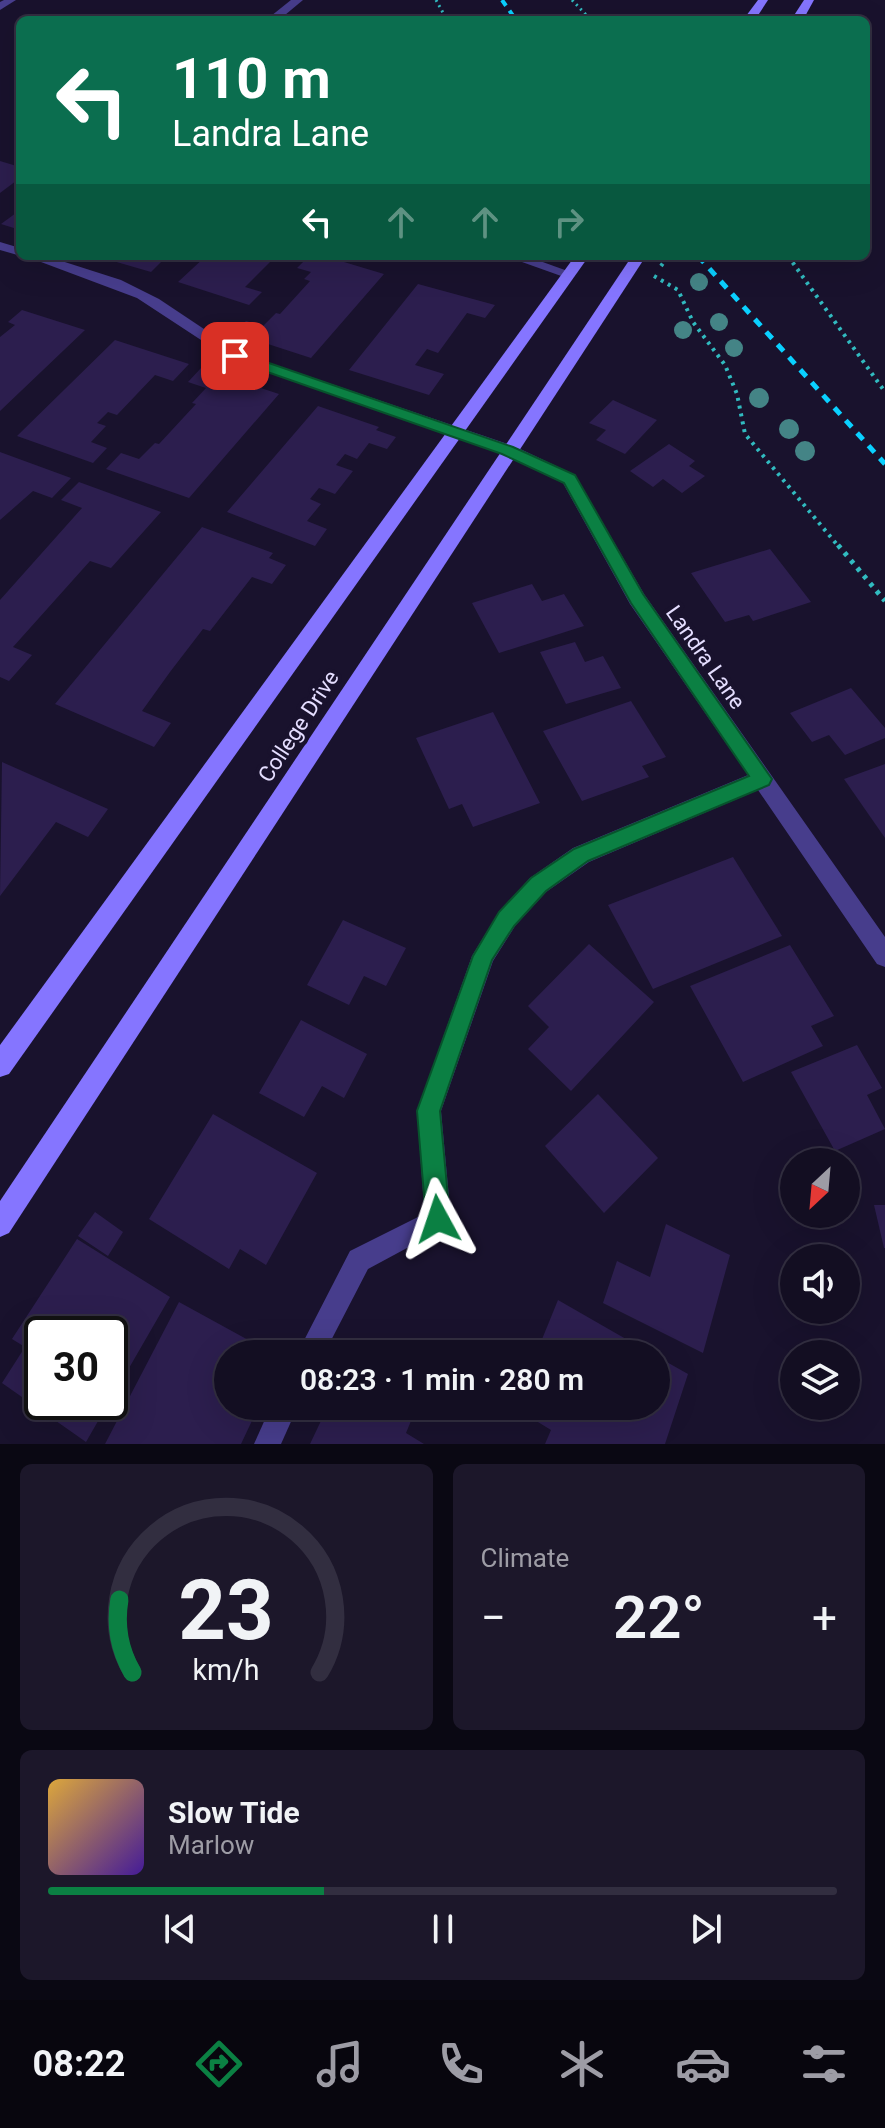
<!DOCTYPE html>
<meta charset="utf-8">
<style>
body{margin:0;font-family:Roboto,sans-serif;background:#1c172a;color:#f1f3f6;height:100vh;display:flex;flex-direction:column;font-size:30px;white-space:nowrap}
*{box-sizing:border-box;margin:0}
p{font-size:26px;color:#9d9ca5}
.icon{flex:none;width:44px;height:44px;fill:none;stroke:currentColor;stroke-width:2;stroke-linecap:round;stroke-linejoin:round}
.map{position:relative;height:1444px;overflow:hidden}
.drawer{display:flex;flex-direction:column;gap:20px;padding:20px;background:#0a0813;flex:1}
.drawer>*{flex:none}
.banner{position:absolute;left:16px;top:16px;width:854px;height:244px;border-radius:12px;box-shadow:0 8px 32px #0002,0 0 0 2px #322e40;background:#0b6e4f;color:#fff;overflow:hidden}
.needle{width:52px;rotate:206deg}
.controls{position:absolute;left:780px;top:1148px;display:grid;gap:16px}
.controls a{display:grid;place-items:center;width:80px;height:80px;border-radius:50%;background:#130e22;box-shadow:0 8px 32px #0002,0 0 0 2px #322e40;font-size:40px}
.speed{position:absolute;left:24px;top:1316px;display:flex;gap:16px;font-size:40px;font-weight:700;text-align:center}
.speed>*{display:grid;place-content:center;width:104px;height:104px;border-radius:50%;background:#130e22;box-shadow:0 8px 32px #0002,0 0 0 2px #322e40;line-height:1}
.speed .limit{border:4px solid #111;border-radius:12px;background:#fff;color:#111}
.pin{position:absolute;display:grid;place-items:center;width:68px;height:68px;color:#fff;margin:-34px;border-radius:16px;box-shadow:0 4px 12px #0006}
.me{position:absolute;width:88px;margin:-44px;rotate:355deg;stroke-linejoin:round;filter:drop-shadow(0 0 6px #0008)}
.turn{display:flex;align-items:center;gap:28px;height:168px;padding:0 24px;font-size:36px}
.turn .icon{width:104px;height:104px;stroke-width:2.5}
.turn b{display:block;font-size:56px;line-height:68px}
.lanes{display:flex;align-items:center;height:76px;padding:0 24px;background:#0003;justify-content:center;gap:40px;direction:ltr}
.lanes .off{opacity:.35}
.big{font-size:60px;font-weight:600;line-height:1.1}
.drawer .widget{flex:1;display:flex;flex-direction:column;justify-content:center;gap:12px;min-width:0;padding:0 28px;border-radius:12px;background:#1c172a}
.drawer .dial{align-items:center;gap:0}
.dial svg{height:208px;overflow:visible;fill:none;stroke:#322e40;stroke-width:7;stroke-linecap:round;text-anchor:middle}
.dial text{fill:#f1f3f6;stroke:none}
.song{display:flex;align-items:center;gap:24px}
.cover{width:96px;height:96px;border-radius:12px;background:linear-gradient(135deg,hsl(40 70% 55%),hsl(260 70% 35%))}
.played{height:8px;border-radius:4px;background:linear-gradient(90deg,#0b8043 35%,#322e40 35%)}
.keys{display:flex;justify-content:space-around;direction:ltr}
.heat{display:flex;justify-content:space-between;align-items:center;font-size:44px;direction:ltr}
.drawer .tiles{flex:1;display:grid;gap:20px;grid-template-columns:1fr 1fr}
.widget:last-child{grid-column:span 2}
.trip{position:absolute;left:214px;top:1340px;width:456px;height:80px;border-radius:40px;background:#130e22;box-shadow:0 8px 32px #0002,0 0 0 2px #322e40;font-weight:600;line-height:80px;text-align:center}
.tab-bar{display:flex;height:128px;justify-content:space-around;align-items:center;background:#08060e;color:#9d9ca5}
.tab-bar .icon{width:56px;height:56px}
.tab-bar .active{color:#0b8043}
.tab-bar b{font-size:36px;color:#f1f3f6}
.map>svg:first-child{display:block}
</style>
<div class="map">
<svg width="885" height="1444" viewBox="0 0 885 1444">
<rect width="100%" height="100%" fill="#19122d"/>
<g fill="#2c1e4e">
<polygon points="0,161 20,167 20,178 0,193"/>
<polygon points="16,213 20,214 20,230 1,224"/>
<polygon points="96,256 167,256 151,272"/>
<polygon points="206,256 276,256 245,287 262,292 249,305 178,282"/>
<polygon points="309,256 324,256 384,274 311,358 234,333 246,321 263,326 276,313 280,314 310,281 304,279 311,272 297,268"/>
<polygon points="418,284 495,305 485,318 467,313 438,353 427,349 415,365 444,374 429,395 349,370"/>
<polygon points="22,310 85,330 0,411 0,337 15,325 8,322"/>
<polygon points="115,340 189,364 173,381 155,375 117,415 108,412 97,423 106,426 91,442 107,448 93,463 17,436"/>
<polygon points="201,368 279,394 189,498 106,469 121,453 139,459 155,443 159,444 196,404 192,403 206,388 188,382"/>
<polygon points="613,400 657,420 625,454 596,440 606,430 589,423"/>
<polygon points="318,406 379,427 376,430 396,437 387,449 369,443 357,459 345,454 336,465 353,471 335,494 319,488 310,499 321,504 307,521 327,529 315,546 227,512"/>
<polygon points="669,444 695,461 689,466 705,476 682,493 663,479 653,487 630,471"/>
<polygon points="0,452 71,478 52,498 33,491 0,520"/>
<polygon points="79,482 161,512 111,568 90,561 13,647 32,655 9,681 0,677 0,600 82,508 61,500"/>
<polygon points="202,527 273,553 269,558 286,565 272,584 252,577 210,631 203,629 170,672 142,711 171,723 154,747 55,704"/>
<polygon points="770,549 811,602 753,621 749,615 725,622 691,573"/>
<polygon points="532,584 542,601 564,594 584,626 499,653 472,603"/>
<polygon points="575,642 585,662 603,656 621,688 566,704 540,652"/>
<polygon points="851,688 885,728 885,738 845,755 829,735 812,742 790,713"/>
<polygon points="631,701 666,757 642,766 649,777 582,801 543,731"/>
<polygon points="493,712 540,803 473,827 462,804 449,809 416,738"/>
<polygon points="2,762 108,809 88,837 56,822 0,896"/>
<polygon points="885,764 885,838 844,779"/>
<polygon points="733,857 782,936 653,989 608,905"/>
<polygon points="343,920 406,948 386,986 364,976 349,1005 307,985"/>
<polygon points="589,944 654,1002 571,1091 528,1049 549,1027 528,1006"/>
<polygon points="790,945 834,1016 811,1026 823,1046 743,1082 690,986"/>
<polygon points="301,1020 367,1054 344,1098 322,1086 304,1117 259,1093"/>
<polygon points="857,1045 882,1088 867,1095 885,1129 835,1151 791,1072"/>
<polygon points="598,1094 658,1158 604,1213 545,1146"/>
<polygon points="213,1114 317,1173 266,1265 240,1249 229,1269 149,1219"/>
<polygon points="874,1205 885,1205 885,1248 884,1248"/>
<polygon points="95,1212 123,1232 108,1256 78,1236"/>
<polygon points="666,1224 730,1255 703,1353 603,1303 617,1261 650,1277"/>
<polygon points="77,1239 170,1297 110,1401 110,1334 42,1334 42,1402 109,1402 86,1442 2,1383 25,1347 12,1339"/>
<polygon points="558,1300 652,1354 536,1354"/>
<polygon points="179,1302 274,1354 228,1354 228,1406 259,1406 241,1444 105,1444"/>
<polygon points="656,1356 688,1374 665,1444 545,1444 551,1430 515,1408 656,1406"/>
<polygon points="328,1406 407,1406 415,1411 406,1433 424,1444 310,1444"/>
</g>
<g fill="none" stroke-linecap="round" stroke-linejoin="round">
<g stroke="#31bbc0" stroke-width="3" stroke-dasharray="2 4" stroke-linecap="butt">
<polyline points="436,0 447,20"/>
<polyline points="572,0 591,20"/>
</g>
<g stroke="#31bbc0" stroke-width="4" stroke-dasharray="3 5" stroke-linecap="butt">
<polyline points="788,256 885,392"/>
<polyline points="661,266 668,256"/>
<polyline points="654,276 678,290 693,322 725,365 737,394 745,434 839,547"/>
</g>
<polyline stroke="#31bbc0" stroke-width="5" stroke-dasharray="4 6" stroke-linecap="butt" points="838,545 885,601"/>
<g fill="#473d8c" fill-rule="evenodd">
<polygon points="438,1207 446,1211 450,1219 446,1227 368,1269 324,1354 297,1354 350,1251"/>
<polygon points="271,1406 298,1406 281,1444 254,1444"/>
</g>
<g fill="#473d8c" fill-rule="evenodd">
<polygon points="4,0 16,0 0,10 0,2"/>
<polygon points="291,0 303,0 279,20 266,20"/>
<polygon points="0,242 20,248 21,256 0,250"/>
<polygon points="25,256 46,256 121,280 159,299 240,353 514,446 575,475 644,594 885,937 885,967 877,964 758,790 589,862 546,892 515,926 493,961 441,1111 451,1219 447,1228 438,1232 429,1228 425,1219 417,1111 472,956 499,912 530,878 573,848 748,775 630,604 563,483 502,454 230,359 137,298"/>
<polygon points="505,256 526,256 576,274 564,277"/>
</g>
<g fill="#8575ff" fill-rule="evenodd">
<polygon points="758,0 768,0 755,20 743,20"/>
<polygon points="804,0 814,0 803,20 791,20"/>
<polygon points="575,256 589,256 9,1074 0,1077 0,1045"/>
<polygon points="632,256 646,256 9,1233 0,1237 0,1201"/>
</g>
<polyline stroke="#0ad0ff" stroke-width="4" stroke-dasharray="7 6" stroke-linecap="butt" points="502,0 516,20"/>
<polyline stroke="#0ad0ff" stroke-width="5" stroke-dasharray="9 8" stroke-linecap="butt" points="698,256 885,464"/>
</g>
<g fill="#448486">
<circle cx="699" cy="282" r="9"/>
<circle cx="719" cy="322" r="9"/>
<circle cx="683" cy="330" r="9"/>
<circle cx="734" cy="348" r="9"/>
<circle cx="759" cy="398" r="10"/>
<circle cx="789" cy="429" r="10"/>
<circle cx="805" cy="451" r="10"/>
</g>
<polygon fill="#0b8043" stroke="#07532c" stroke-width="2" points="230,353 240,353 513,447 575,475 643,594 772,779 769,785 588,861 546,891 514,926 492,960 440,1111 450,1219 446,1227 438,1231 429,1227 426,1219 417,1111 473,956 499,912 531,878 574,849 749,776 631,603 564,483 502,454 230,359"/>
<g text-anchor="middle" stroke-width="8" stroke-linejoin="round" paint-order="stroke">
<g font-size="22" fill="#e5deff" stroke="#19122d">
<text transform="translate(706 657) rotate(55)" y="8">Landra Lane</text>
<text transform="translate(298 726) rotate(-57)" y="8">College Drive</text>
</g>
</g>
</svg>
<div class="controls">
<a><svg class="needle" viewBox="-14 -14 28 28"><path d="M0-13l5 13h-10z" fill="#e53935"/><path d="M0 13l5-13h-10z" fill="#9d9ca5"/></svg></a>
<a><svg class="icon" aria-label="sound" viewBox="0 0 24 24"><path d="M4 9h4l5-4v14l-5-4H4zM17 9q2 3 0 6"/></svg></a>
<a><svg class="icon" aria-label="layers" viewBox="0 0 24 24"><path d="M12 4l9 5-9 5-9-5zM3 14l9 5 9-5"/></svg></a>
</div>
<div class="speed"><div class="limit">30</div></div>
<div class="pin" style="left:235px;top:356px;background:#d93025"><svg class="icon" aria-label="arrive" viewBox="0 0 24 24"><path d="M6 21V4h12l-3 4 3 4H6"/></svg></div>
<svg class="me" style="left:438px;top:1219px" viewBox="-20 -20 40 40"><path d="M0-17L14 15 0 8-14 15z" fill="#0b8043" stroke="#fff" stroke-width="4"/></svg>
<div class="trip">08:23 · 1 min · 280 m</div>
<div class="banner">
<div class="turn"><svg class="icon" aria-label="left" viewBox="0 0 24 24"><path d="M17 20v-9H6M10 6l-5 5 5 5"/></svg><div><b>110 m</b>Landra Lane</div></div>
<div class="lanes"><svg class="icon" aria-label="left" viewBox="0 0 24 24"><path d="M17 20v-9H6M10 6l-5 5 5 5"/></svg><svg class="icon off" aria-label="ahead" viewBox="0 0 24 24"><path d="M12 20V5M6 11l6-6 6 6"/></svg><svg class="icon off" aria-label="ahead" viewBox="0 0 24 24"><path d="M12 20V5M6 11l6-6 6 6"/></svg><svg class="icon off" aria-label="right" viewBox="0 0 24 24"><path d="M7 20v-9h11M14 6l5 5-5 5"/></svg></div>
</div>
</div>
<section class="drawer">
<div class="tiles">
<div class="widget dial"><svg viewBox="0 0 100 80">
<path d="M14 69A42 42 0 1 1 86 69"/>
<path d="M14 69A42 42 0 0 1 9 41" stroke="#0b8043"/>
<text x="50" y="56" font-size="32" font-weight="700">23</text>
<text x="50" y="72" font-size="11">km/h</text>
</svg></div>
<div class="widget"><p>Climate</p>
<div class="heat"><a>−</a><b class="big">22°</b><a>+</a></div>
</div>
<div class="widget">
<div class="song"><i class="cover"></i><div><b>Slow Tide</b><p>Marlow</p></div></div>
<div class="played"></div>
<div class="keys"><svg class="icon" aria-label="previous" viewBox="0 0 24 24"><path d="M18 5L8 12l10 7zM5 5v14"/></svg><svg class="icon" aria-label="pause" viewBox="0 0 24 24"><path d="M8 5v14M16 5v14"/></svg><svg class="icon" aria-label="next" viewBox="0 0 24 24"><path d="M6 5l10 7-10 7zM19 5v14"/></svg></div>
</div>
</div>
</section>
<nav class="tab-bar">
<b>08:22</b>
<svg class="icon active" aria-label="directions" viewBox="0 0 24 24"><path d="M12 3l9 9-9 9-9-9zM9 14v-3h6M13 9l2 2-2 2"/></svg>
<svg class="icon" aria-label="music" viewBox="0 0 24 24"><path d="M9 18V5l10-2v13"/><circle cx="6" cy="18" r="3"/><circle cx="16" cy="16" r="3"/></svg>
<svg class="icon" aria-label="phone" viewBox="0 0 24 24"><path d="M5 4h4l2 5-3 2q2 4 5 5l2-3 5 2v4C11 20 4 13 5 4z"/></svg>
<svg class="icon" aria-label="climate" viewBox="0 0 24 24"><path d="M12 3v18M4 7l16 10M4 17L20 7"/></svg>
<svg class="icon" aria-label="car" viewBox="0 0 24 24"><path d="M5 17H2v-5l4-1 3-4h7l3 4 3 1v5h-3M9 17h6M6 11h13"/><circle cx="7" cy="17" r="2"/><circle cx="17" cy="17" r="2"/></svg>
<svg class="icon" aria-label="filters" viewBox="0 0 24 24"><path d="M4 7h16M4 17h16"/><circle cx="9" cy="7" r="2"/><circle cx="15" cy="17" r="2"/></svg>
</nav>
